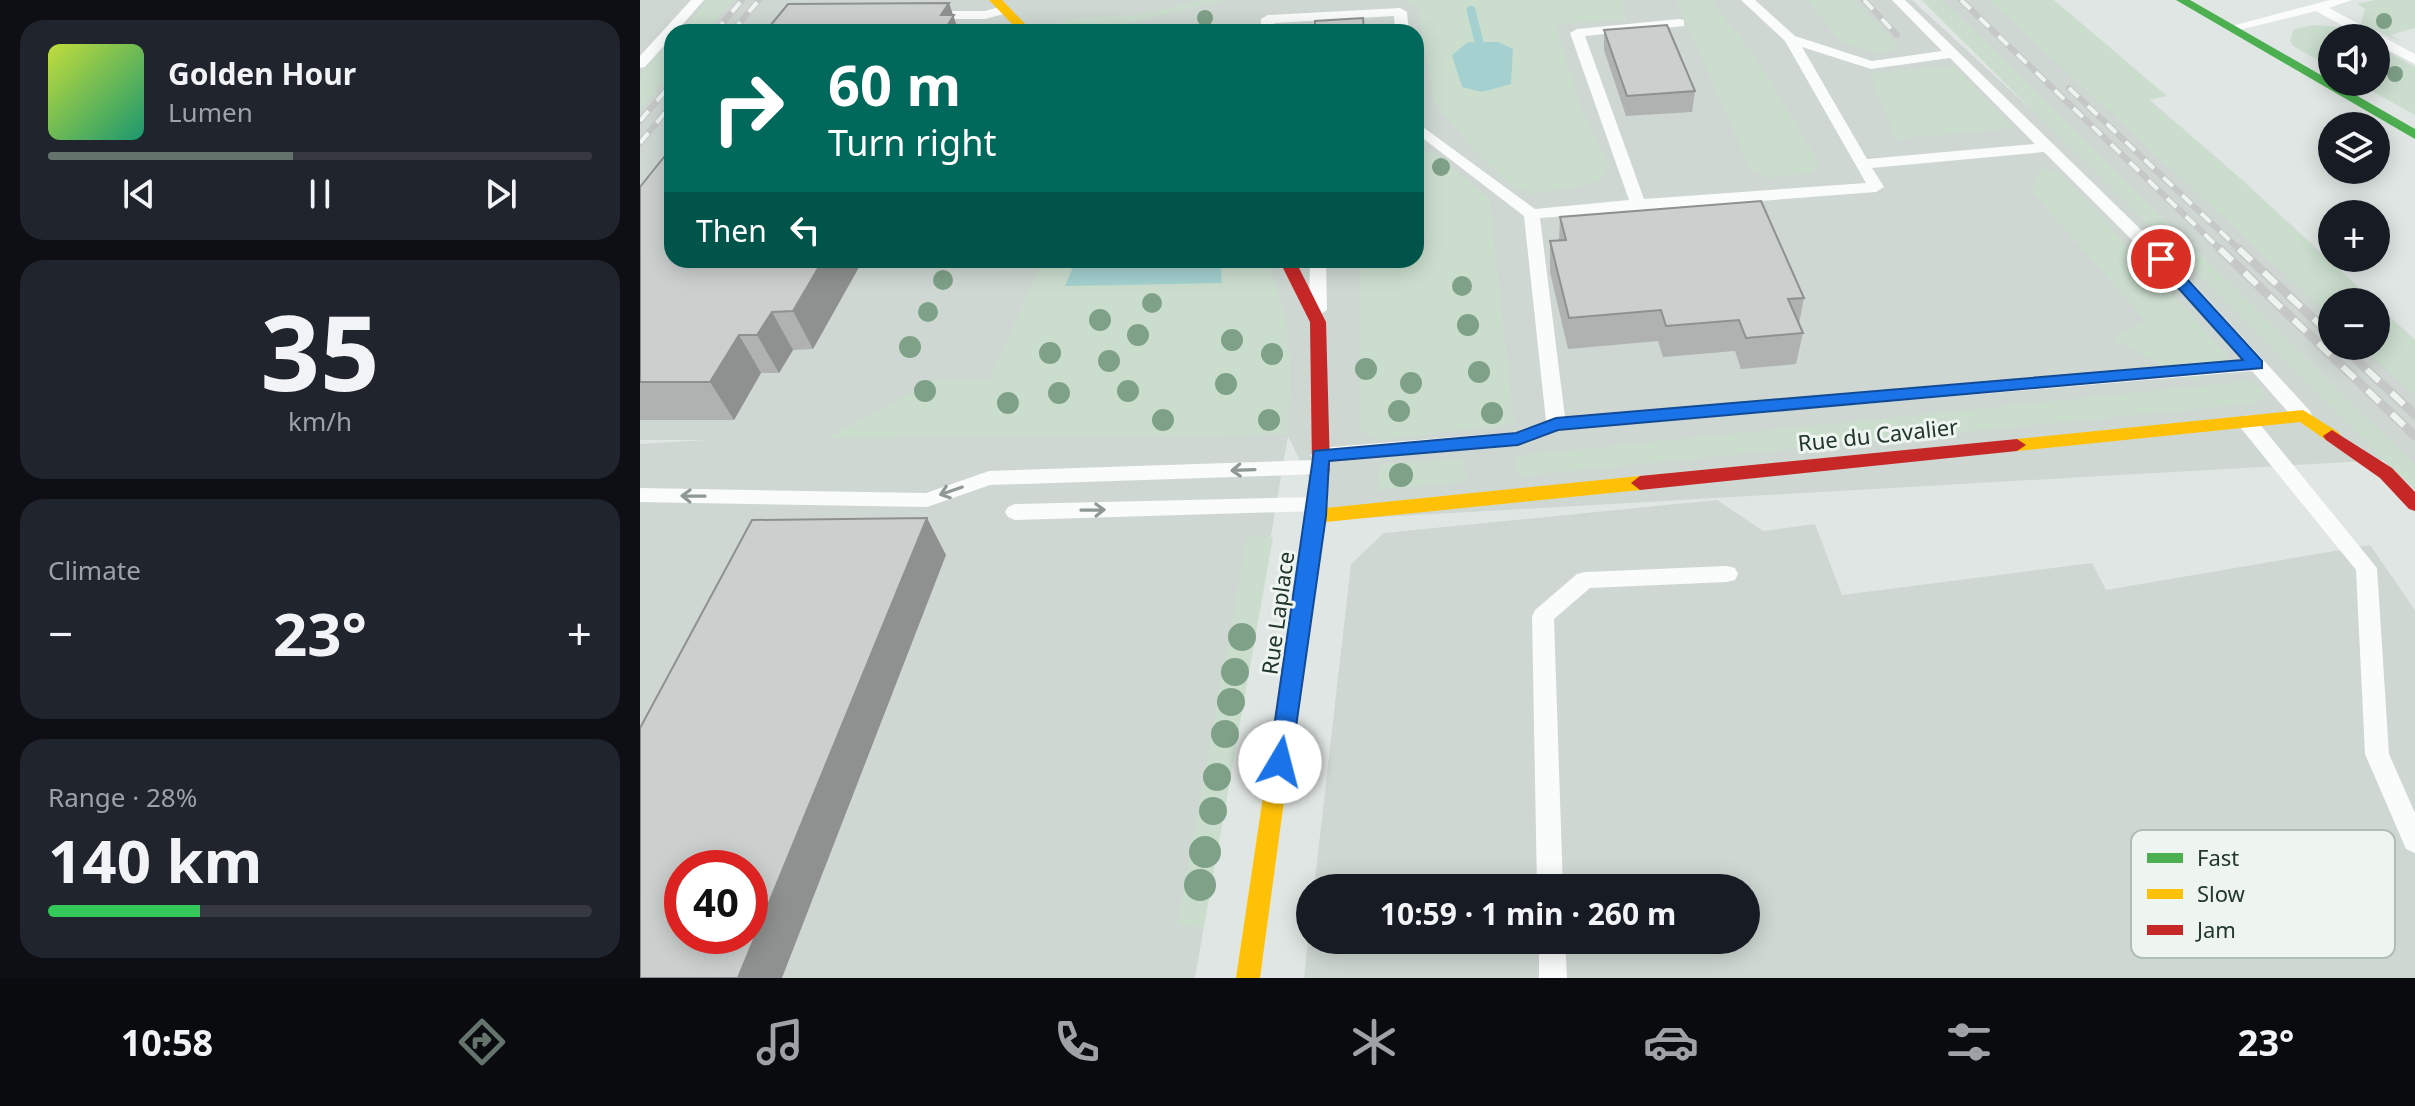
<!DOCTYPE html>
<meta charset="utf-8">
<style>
body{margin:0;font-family:"Noto Sans",sans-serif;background:#20242c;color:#f1f3f6;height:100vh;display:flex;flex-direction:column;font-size:30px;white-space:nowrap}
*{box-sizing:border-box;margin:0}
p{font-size:26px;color:#9ea1a6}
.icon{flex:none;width:44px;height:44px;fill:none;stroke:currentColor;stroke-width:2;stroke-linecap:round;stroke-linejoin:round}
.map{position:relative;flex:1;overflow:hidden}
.side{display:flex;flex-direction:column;gap:20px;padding:20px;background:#0d0f14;width:640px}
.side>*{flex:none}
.hud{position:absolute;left:24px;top:24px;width:760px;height:244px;border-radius:24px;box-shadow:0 4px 20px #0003;background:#00695c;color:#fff;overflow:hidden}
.buttons{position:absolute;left:1678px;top:24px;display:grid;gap:16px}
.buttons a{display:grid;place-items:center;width:72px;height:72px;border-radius:50%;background:#171b24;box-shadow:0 4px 20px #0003;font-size:40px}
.speed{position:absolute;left:24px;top:850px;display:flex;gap:16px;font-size:40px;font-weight:700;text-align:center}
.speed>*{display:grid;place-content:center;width:104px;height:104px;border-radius:50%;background:#171b24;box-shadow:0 4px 20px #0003;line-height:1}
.speed .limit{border:12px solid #d22;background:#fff;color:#111}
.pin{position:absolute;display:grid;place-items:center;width:68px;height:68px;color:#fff;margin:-34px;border:4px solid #fff;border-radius:50%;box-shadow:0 2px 8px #0007}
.me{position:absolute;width:88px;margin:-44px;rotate:8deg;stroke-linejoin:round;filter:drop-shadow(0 0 6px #0008)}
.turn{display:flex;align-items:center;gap:28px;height:168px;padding:0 32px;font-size:36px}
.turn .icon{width:104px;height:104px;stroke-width:2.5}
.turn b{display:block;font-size:56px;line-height:68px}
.then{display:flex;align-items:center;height:76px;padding:0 32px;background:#0003;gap:16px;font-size:30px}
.big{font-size:60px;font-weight:700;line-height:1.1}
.side .widget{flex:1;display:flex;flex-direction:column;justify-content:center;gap:12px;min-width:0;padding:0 28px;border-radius:24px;background:#20242c}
.side .dial{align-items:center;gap:0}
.dial b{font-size:104px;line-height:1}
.song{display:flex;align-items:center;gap:24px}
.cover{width:96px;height:96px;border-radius:12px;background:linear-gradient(135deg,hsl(70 70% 55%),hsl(160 70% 35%))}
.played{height:8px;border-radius:4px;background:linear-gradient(90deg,#64746d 45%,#363941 45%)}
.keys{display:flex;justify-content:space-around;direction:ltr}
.heat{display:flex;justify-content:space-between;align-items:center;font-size:44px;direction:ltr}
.charge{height:12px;border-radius:6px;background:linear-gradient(90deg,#34c759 28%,#363941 0)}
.trip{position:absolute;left:656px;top:874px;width:464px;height:80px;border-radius:40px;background:#171b24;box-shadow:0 4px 20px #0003;font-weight:700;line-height:80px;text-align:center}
.tabs{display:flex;height:128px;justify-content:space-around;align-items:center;background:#090b0e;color:#9ea1a6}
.tabs .icon{width:56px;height:56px}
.tabs .selected{color:#64746d}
.tabs b{font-size:36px;color:#f1f3f6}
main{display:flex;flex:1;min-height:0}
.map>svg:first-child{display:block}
</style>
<main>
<section class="side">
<div class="widget">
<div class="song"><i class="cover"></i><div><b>Golden Hour</b><p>Lumen</p></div></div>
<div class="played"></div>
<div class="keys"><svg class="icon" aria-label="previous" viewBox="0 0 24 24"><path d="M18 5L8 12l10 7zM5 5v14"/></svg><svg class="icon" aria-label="pause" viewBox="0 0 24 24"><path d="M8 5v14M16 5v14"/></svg><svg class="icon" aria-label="next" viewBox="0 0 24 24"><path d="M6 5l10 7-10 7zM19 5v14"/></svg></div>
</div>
<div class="widget dial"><b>35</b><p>km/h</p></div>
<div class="widget"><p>Climate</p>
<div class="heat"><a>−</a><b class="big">23°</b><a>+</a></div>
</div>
<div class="widget"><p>Range · 28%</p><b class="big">140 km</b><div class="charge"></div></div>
</section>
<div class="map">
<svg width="1775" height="978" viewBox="0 0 1775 978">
<rect width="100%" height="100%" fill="#e0e6e3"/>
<g fill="#ced7d2" fill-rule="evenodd">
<path d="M0,0H1272L1393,111L1282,0H1394L1601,179L1734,302H1692V346H1736V304L1775,340V490L1743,460L689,520L648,436L555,978H0V444L66,440H0ZM32,32H776V260H32ZM42,868H110V936H42Z"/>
<polygon points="1077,500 1123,531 1175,524 1202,595 1452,563 1466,590 1730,545 1775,610 1775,978 664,978 670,923 670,940 1106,940 1106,888 674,888 711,564 744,533"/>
</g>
<g fill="#cbdece">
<polygon points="68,0 93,0 66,32 39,32"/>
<polygon points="562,0 587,0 449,32 434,32 419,20 504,14"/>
<polygon points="761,0 982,0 987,20 915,24 940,105 969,167 959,182 892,194 871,185 832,148 794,102 777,4"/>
<polygon points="1036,0 1071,0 1115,57 1179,163 1171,173 1126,178 1109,165"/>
<path d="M1167,0H1212L1261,49C1204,57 1200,40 1167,0Z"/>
<polygon points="1282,0 1302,0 1775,465 1775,490"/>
<polygon points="1349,0 1414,0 1527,96 1509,100 1601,179 1734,302 1692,302 1692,318"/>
<polygon points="1735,0 1775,0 1775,28 1750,35 1762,42 1721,24 1725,9 1717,4"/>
<polygon points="1673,25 1699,27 1723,38 1692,38 1692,68 1653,46 1650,40 1654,29"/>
<polygon points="32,40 32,72 0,109 0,75"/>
<polygon points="1736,45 1775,67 1775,115 1716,82 1736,82"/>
<polygon points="1315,67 1373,128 1256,139 1229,73"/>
<polygon points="792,152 849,198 874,424 740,440 720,430 720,264 734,260 776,260 776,247 789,244 776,221 776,153"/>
<polygon points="1401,168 1422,175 1588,356 1556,383 1473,339 1505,320 1392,192"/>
<path d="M403,260H623C655,312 651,376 648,434L188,438L292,381H349Z"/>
<polygon points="1736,304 1775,340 1775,396 1722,346 1736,346"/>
<polygon points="1611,381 1626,394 1617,403 878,476 875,456"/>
<polygon points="824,460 826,481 737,490 739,464"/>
<polygon points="607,537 633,537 564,927 537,926"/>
</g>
<g fill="#a4d1d0">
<polygon points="828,42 858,42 873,49 871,84 842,92 822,87 812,55"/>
<polygon points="436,260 580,260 582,283 425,286"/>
</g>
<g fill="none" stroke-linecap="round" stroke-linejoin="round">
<polyline stroke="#a4d1d0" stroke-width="9" points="831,10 839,42"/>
<g fill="#fafbfb" fill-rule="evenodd">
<polygon points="51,0 64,0 36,32 32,32 32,37 5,67 0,68 0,56"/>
<path d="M1101,0H1115L1155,36L1232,61L1302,51L1252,0H1265L1527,255L1670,411L1672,416L1670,421H1656L1612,371L918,430L878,446L686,461L691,467L681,474L350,485L287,507L0,502V488L286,493L349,471L674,460L670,455L680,448L876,432L906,421L884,216L776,133V122L895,209L989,200L930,33L937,29L1039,19L1044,20V26L945,36L1004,199L1226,183L1145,41ZM1162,47L1231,69L1310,58L1395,144L1227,159ZM1404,152L1515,263L1602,360L925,417L900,218L1236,192L1244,187L1232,168Z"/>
<polygon points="1690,0 1712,0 1689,8 1775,54 1775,64 1736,44 1736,38 1725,38 1676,11 1591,32 1584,28"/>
<polygon points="363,6 370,10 368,13 345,19 287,19 280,15 287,11 345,11"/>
<polygon points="760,8 767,12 769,32 755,32 754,16 635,23 635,32 621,32 621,19 628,15"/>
<polygon points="670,260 686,260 687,310 678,316 669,310"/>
<polygon points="1607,415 1614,417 1737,568 1749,754 1775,813 1775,853 1766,849 1725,754 1716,570 1600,427 1597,422"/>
<polygon points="678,497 688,504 678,511 375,520 368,517 365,512 368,507 375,504"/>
<polygon points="1087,566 1095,568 1098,574 1095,580 1087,582 950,588 914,619 923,888 897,888 892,616 895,610 937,574 945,572"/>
<polygon points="899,940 925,940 927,978 899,978"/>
</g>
<polygon fill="#4caf50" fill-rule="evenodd" points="1536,0 1550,0 1775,129 1775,139"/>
<g fill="#ffc107" fill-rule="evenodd">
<polygon points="349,0 362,0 393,32 380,32"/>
<polygon points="1663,410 1698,432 1701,436 1698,440 1686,440 1660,422 1377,451 1368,445 1377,439"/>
<polygon points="1000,476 1009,483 1000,490 676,523 670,521 667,516 670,511 676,509"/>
<polygon points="651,668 658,670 661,676 620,978 596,978 641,676 644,670"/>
</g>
<g fill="#c62828" fill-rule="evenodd">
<polygon points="639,260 655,260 686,322 690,467 661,676 658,682 651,684 644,682 641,676 672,467 670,322"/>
<polygon points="1692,430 1752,468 1775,492 1775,511 1769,509 1740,478 1686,440 1683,436"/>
<polygon points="1377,439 1386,445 1377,451 1000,490 991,483 1000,476"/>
</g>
<defs>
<g id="rail-far1">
<polyline points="1224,0 1257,35"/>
<polyline points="1321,0 1582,251"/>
<polyline points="75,32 102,0"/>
<polyline points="92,32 119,0"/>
<polyline points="1429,88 1601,251"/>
<polyline points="0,121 32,83"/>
<polyline points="0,143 32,104"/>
</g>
<g id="rail">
<polyline points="1580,249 1775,436"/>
<polyline points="1599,249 1692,336"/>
<polyline points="1702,346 1775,415"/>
</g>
</defs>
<use href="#rail-far1" stroke="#c5c8c7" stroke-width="6"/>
<use href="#rail" stroke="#c5c8c7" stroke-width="9"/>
<use href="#rail-far1" stroke="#eef5f0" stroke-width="4" stroke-dasharray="13" stroke-linecap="butt"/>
<use href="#rail" stroke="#eef5f0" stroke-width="6" stroke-dasharray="17" stroke-linecap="butt"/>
</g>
<g fill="#7fa188">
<circle cx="565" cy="18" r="8"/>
<circle cx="1744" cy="21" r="8"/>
<circle cx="1755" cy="74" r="8"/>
<circle cx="801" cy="167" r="9"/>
<circle cx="303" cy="280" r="10"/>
<circle cx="822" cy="286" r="10"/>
<circle cx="512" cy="303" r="10"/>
<circle cx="288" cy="312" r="10"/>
<circle cx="460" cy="320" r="11"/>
<circle cx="828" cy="325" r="11"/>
<circle cx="498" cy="335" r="11"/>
<circle cx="592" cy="340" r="11"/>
<circle cx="270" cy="347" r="11"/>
<circle cx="410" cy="353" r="11"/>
<circle cx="632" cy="354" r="11"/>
<circle cx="469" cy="361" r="11"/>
<circle cx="726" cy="369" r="11"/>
<circle cx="839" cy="372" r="11"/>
<circle cx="771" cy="383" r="11"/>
<circle cx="586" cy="384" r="11"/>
<circle cx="285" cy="391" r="11"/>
<circle cx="488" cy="391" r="11"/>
<circle cx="419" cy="393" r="11"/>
<circle cx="368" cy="403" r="11"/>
<circle cx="759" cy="411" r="11"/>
<circle cx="852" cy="413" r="11"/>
<circle cx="523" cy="420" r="11"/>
<circle cx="629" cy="420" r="11"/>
<circle cx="761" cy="475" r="12"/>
<circle cx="602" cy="637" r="14"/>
<circle cx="595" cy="672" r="14"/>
<circle cx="591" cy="702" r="14"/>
<circle cx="585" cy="734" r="14"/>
<circle cx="577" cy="777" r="14"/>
<circle cx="573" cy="811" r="14"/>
<circle cx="565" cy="852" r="16"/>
<circle cx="560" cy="885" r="16"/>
</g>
<g fill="#afb2b0">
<polygon points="964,30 1055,91 1052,112 986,116 964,50"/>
<polygon points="0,187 32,260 223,260 173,349 153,350 139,373 121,373 94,420 0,420"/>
<polygon points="920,217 1164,298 1159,324 1163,333 1156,364 1101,369 1095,351 1023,357 1018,341 928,349 910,272 910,241 919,241"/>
</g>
<g fill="#8e9190">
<polygon points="309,3 319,32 322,28 323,32 307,32 301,15"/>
<polygon points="183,260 223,260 173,349 153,311"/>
<polygon points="132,312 153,350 139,373 117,335"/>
<polygon points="99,335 121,373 94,420 70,382"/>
<polygon points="287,518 306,555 142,978 98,978"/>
</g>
<g fill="#cbcfcd" stroke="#8e9190" stroke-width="2" fill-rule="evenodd">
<polygon points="309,3 301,15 314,15 306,28 322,28 319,32 125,32 148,4"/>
<polygon points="723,18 724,32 675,32 675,21"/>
<polygon points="1027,25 1055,91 987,96 964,30"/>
<polygon points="32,147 32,260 183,260 153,311 132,312 117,335 99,335 70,382 0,382 0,187"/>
<polygon points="1121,201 1164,298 1148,299 1163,333 1106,338 1099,320 1026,326 1021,310 929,318 910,241 926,240 920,217"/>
<path d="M287,518L98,978H0V728L112,520ZM42,868H110V936H42Z"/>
</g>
<defs><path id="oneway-shaft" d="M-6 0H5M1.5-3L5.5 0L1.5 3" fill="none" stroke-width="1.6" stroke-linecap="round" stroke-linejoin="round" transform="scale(2)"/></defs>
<g stroke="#8e9894">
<use href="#oneway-shaft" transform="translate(603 470) rotate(178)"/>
<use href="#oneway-shaft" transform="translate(311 491) rotate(161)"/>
<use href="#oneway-shaft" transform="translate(53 496) rotate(-179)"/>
<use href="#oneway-shaft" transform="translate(453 510) rotate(-1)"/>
</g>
<polygon fill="#1a73e8" stroke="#114b97" stroke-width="2" points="1521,254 1526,256 1622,361 1622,368 918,430 878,445 689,461 686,516 651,762 648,769 632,769 629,762 674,451 876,433 916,418 1603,360 1515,262 1515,256"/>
<g text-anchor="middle" stroke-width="6" stroke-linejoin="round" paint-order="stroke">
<g font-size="22" fill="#21362d" stroke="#eef5f0">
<text transform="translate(1238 435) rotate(-6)" y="8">Rue du Cavalier</text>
<text transform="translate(638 613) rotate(-82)" y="8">Rue Laplace</text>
</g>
</g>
<rect x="1491" y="830" width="264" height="128" rx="12" fill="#eef5f0" stroke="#b0bcb6" stroke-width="2"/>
<rect x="1507" y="853" width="36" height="10" fill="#4caf50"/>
<rect x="1507" y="889" width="36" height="10" fill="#ffc107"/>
<rect x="1507" y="925" width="36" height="10" fill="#c62828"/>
<g font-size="22" fill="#21362d">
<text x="1557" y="866">Fast</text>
<text x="1557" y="902">Slow</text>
<text x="1557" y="938">Jam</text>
</g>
</svg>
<div class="buttons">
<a><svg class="icon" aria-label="sound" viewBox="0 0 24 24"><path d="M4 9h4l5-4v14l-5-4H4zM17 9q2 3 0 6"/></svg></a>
<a><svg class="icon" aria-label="layers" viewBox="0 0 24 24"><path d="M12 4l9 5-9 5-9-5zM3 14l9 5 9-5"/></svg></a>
<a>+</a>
<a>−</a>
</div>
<div class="speed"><div class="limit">40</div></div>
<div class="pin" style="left:1521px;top:259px;background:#d93025"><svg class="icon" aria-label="arrive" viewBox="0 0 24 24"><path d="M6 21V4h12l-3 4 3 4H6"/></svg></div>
<svg class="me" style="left:640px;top:762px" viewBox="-20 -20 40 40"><circle r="19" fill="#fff"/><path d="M0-13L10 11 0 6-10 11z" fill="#1a73e8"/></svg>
<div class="trip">10:59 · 1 min · 260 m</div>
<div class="hud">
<div class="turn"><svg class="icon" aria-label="right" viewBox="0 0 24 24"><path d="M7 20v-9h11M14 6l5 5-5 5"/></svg><div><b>60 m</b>Turn right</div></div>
<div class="then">Then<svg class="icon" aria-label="left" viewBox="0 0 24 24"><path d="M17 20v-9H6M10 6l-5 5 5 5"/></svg></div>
</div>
</div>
</main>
<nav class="tabs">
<b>10:58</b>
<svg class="icon selected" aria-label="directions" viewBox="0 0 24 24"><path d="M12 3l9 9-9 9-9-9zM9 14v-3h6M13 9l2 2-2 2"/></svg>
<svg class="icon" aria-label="music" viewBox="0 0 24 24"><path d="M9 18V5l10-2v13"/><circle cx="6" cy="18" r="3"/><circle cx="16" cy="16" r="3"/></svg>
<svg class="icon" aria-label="phone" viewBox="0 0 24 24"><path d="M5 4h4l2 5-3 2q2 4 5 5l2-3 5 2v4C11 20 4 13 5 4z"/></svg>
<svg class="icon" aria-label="climate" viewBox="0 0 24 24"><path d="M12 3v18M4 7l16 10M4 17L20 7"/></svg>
<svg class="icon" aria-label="car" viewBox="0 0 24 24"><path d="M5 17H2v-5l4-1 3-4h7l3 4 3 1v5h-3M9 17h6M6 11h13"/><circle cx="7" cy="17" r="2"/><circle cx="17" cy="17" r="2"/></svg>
<svg class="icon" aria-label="filters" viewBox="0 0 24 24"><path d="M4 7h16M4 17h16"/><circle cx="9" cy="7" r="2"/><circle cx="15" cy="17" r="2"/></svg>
<b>23°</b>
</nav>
